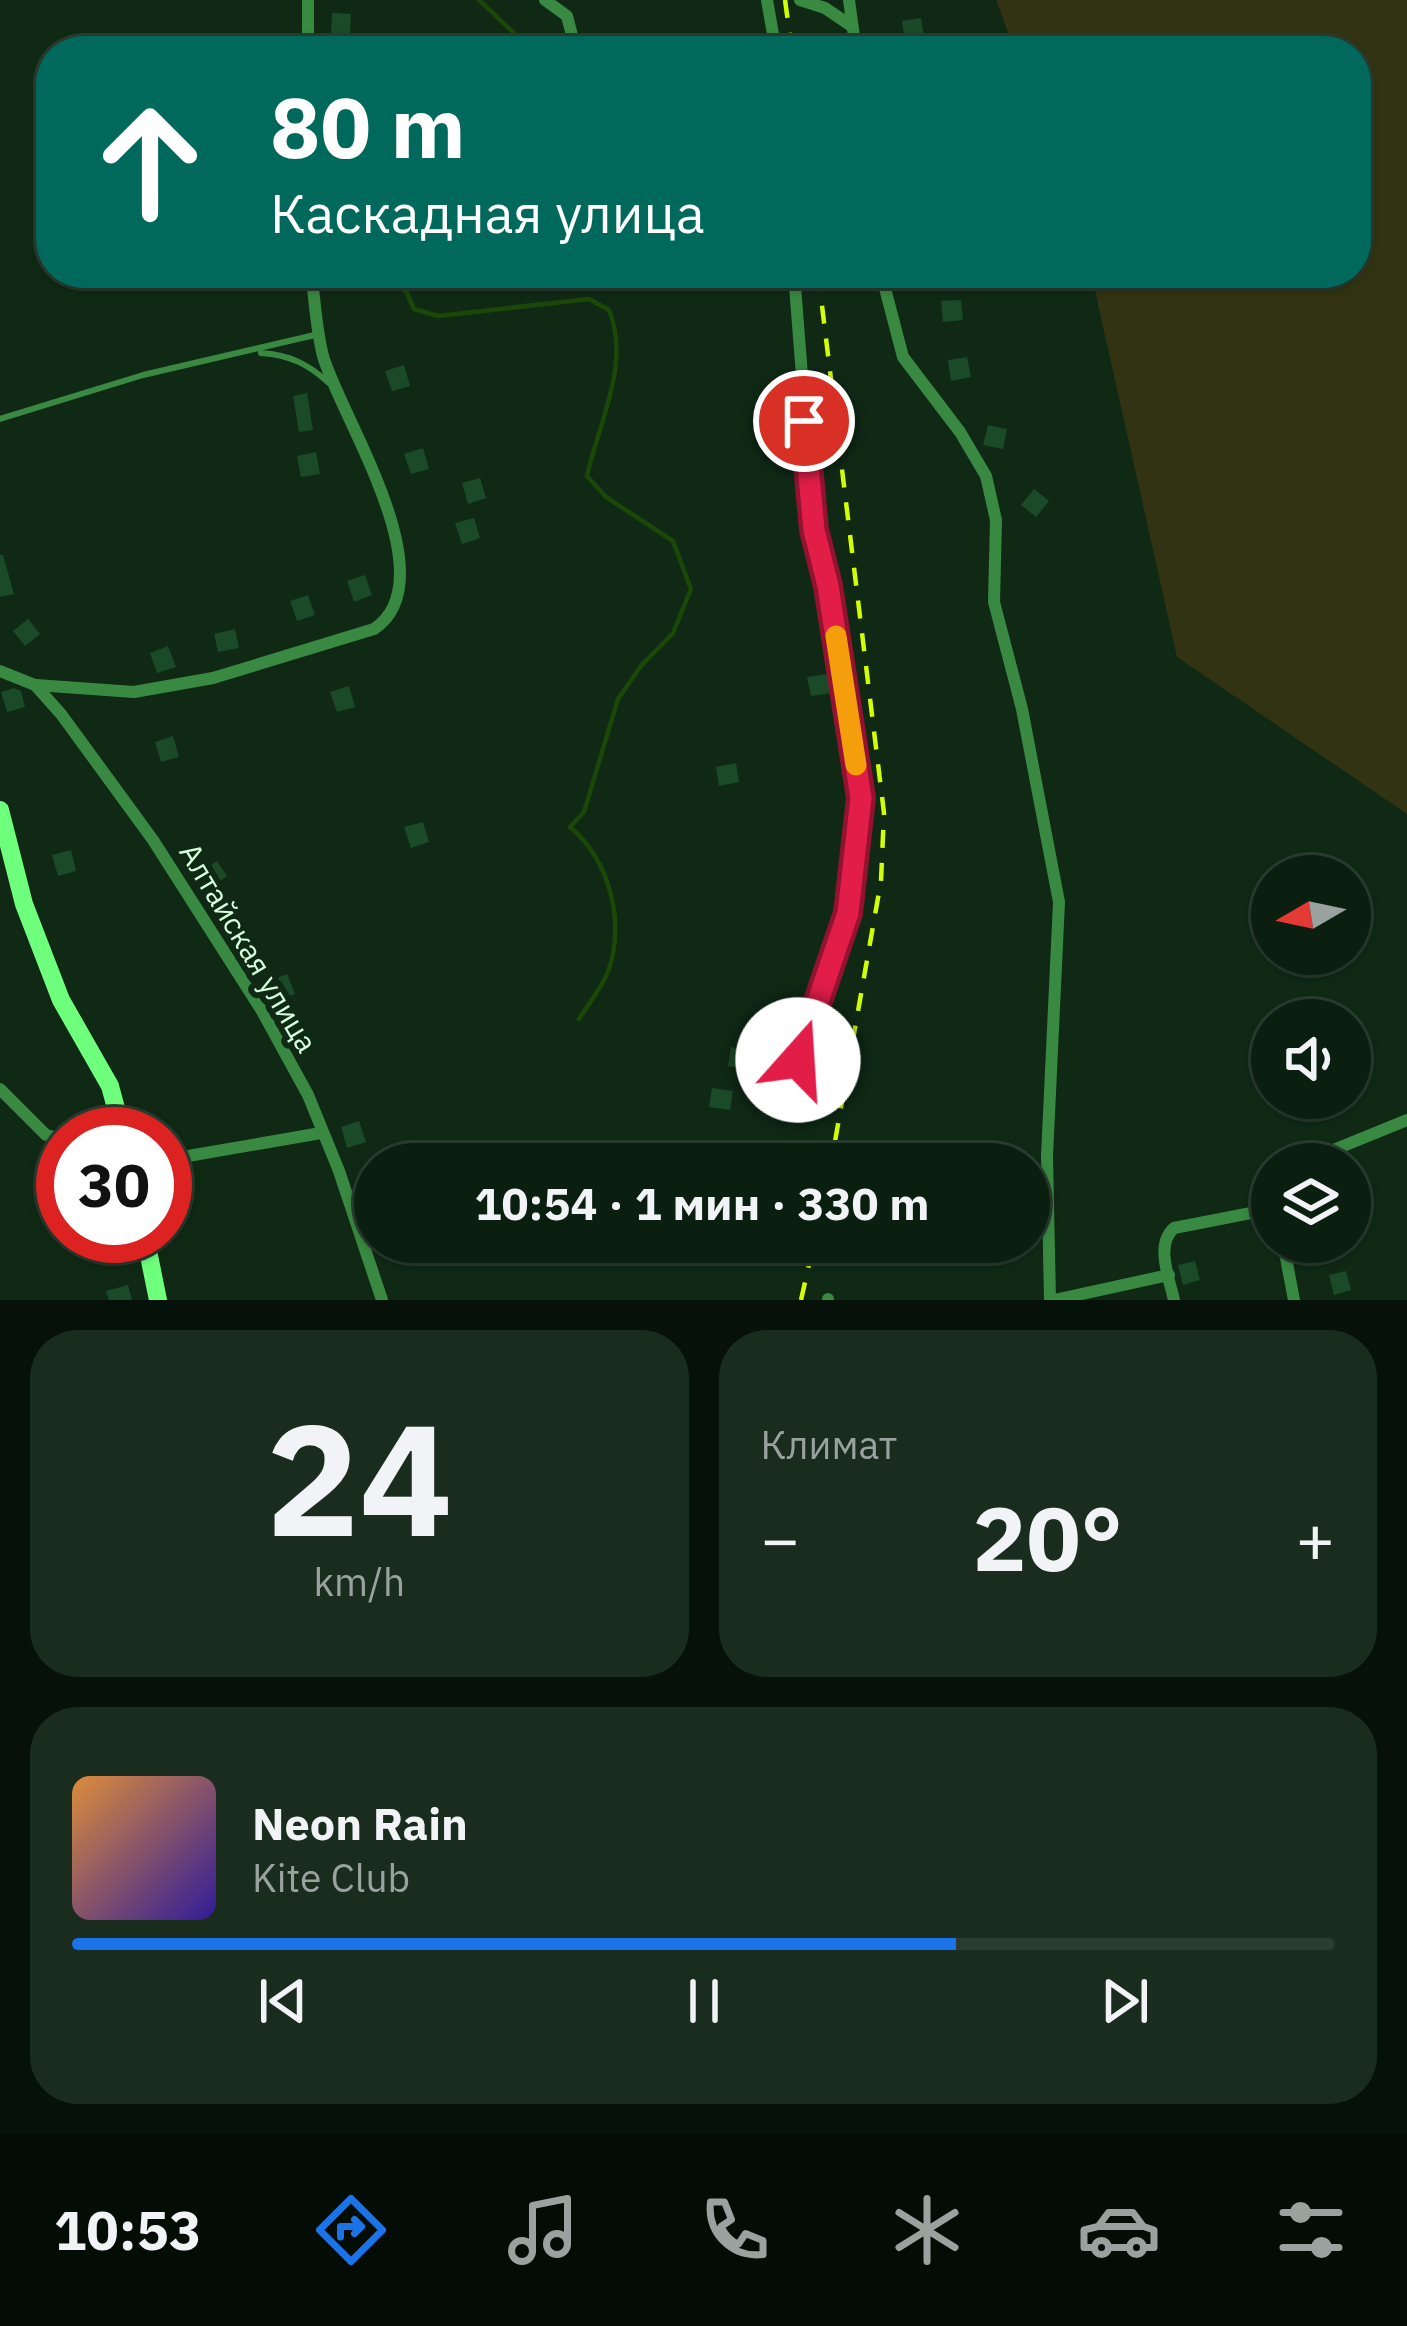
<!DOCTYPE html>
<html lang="ru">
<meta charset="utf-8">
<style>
body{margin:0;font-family:"IBM Plex Sans",sans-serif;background:#192c1e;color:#f1f3f6;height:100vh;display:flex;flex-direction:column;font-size:45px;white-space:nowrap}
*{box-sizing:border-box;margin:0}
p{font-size:39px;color:#9aa29f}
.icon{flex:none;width:66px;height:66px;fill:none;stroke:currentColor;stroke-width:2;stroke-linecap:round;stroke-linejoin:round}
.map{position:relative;height:1300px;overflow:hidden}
.sheet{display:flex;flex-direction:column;gap:30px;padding:30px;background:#061109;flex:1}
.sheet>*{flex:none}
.hud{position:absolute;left:36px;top:36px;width:1335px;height:252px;border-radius:48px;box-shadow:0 3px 9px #0004,0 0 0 3px #2b3d30;background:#00695c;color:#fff;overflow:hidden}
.needle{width:78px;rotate:261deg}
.fabs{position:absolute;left:1251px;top:855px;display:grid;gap:24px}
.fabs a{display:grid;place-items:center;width:120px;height:120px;border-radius:50%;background:#0b1f10;box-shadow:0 3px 9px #0004,0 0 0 3px #2b3d30;font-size:60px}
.speed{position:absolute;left:36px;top:1107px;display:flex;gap:24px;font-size:60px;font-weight:700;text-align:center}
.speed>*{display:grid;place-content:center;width:156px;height:156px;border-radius:50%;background:#0b1f10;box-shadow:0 3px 9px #0004,0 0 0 3px #2b3d30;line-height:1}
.speed .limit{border:18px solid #d22;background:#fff;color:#111}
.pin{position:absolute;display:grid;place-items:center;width:102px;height:102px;color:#fff;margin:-51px;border:6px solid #fff;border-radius:50%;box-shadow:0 3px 12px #0007}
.me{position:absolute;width:132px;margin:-66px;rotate:19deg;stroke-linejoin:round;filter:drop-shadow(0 0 9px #0008)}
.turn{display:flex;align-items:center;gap:42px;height:252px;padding:0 36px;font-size:54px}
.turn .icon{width:156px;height:156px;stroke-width:2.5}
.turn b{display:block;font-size:84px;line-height:102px}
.big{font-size:90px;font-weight:800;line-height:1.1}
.sheet .tile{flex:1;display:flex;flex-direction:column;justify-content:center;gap:18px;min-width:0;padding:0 42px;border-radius:48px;background:#192c1e}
.sheet .dial{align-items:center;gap:0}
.dial b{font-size:156px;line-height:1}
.song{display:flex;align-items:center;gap:36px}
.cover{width:144px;height:144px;border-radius:18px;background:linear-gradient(135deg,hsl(30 70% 55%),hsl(250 70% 35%))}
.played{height:12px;border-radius:6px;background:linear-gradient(90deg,#1a73e8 70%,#2b3d30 70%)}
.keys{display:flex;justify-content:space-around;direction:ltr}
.heat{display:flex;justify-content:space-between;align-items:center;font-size:66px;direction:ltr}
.sheet .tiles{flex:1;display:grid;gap:30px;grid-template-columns:1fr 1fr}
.tile:last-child{grid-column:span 2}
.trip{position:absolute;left:354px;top:1143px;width:696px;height:120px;border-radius:60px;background:#0b1f10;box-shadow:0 3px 9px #0004,0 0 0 3px #2b3d30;font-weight:800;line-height:120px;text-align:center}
.tabs{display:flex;height:192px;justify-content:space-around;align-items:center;background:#040c06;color:#9aa29f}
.tabs .icon{width:84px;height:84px}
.tabs .selected{color:#1a73e8}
.tabs b{font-size:54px;color:#f1f3f6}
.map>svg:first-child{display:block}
</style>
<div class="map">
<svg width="1407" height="1300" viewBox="0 0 1407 1300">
<rect width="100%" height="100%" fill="#0f2915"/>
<polygon fill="#323312" points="996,0 1407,0 1407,814 1177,657 1091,273 1356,273 1356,51 1015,51"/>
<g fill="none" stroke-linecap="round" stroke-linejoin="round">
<g stroke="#1b4809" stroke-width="4.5">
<polyline points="479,0 533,51"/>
<path d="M386,273L407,293L414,309L438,316L589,299L609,310C631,363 599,422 587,476L606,497L673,541L691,589L673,633L641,666L618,699L584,812L570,827C609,860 625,919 609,969C603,986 589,1003 579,1019"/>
</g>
</g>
<g fill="#1b4a28">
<polygon points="332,13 351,14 350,35 331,34"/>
<polygon points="921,18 924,38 905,41 902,21"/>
<polygon points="961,300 963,320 943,322 941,301"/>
<polygon points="967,357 971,377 951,381 948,360"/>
<polygon points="404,365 410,386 392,391 385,371"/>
<polygon points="307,393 313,430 299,432 293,396"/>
<polygon points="988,425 1007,429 1003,449 983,445"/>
<polygon points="785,436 789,455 769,459 765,440"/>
<polygon points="423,448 429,469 411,474 404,454"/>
<polygon points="316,452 320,474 301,477 297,456"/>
<polygon points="480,478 486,498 468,504 462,483"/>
<polygon points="1034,489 1049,501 1036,517 1021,505"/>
<polygon points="474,518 480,538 462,544 455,523"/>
<polygon points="0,555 3,555 14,594 0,597"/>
<polygon points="365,575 372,595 354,602 347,581"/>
<polygon points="308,595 315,615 297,621 290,601"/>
<polygon points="28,619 40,634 25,646 13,631"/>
<polygon points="235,629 239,648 218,652 214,634"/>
<polygon points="168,646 176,667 157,673 150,653"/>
<polygon points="828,674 831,693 811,696 807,677"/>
<polygon points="349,686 355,707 337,712 330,692"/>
<polygon points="14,688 21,691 25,707 7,712 1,692"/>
<polygon points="173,736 179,757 161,762 155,742"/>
<polygon points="736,763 739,782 719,786 716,767"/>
<polygon points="423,822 429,842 411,848 404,827"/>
<polygon points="71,850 76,871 58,876 52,855"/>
<polygon points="217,861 227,876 210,888 200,872"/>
<polygon points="287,974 295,994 277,1001 269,981"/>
<polygon points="731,1047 751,1050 748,1070 728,1066"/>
<polygon points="712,1088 733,1091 730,1110 709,1107"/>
<polygon points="359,1121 366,1142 347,1148 341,1127"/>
<polygon points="189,1178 194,1198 176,1203 170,1182"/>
<polygon points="109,1237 113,1258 94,1262 90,1240"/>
<polygon points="1195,1261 1200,1280 1183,1285 1178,1265"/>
<polygon points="1346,1271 1351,1290 1334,1295 1329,1275"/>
<polygon points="128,1285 132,1300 109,1300 106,1291"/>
</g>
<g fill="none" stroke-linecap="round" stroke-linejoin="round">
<g stroke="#398942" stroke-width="6">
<path d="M261,353C290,355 308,364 329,383"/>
<polyline points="0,419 143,375 319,334"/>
</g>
<g stroke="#398942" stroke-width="12">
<polyline points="308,0 308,51"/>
<polyline points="545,0 567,16 576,51"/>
<polyline points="767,0 776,51"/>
<polyline points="800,0 825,8 850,25"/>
<polyline points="849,0 856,51"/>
<polyline points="794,273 814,530 828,586 861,798 848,913 798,1060"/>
<polyline points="881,273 903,357 960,432 986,476 996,520 994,602 1022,709 1059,902 1047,1156 1050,1300"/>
<polyline points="0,671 35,685 61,714 153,840 262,1011 308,1095 339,1171 382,1300"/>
<path d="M36,685L134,692L213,678L374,629C449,579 340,416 323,356C316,329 315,300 311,273"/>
<polyline points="0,1089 46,1135 63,1139"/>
<polyline points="165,1160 321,1133"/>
<polyline points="1299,1164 1407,1120"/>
<polyline points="1283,1242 1294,1300"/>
<polyline points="828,1299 828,1300"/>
<polyline points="1054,1300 1169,1275"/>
<path d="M1174,1300C1169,1277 1155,1245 1174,1228L1272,1209"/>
</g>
<g stroke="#6eff7c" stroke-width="18">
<polyline points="0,810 24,904 61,1000 110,1086 123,1134"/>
<polyline points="145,1236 158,1300"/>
</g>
<g stroke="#d3ff03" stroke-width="4.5" stroke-dasharray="18 15" stroke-linecap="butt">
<polyline points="785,0 792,51"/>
<polyline points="818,273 884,813 881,881 831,1164"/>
<polyline points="801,1300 814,1242"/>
</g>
</g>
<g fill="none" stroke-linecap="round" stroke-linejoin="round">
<defs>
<polyline id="route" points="798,1060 848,913 861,798 828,586 814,530 804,421"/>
</defs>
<use href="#route" stroke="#92132f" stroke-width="30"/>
<use href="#route" stroke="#e11d48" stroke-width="21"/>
<polyline stroke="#f59e0b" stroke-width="21" points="836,636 856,765"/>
</g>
<g text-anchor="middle" stroke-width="12" stroke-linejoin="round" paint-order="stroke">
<g font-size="30" fill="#d7ffde" stroke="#0f2915">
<text transform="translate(248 948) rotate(59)" y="10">Алтайская улица</text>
</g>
</g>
</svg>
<div class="fabs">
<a><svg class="needle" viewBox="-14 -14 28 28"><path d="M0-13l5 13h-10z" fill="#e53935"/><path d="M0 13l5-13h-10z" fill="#9aa29f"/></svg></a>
<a><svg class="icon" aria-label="sound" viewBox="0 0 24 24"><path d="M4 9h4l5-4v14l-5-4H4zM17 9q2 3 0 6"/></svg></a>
<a><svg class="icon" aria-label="layers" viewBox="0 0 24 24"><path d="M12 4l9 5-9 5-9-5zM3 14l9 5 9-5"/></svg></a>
</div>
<div class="speed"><div class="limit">30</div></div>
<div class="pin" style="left:804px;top:421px;background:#d93025"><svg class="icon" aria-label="arrive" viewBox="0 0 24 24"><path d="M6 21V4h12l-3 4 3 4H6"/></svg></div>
<svg class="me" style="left:798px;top:1060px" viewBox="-20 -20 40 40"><circle r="19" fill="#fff"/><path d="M0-13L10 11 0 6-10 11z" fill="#e11d48"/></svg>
<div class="trip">10:54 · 1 мин · 330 m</div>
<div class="hud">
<div class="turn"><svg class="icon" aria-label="ahead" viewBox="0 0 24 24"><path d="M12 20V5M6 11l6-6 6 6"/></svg><div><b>80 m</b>Каскадная улица</div></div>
</div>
</div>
<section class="sheet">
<div class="tiles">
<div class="tile dial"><b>24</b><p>km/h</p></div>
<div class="tile"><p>Климат</p>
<div class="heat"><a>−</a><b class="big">20°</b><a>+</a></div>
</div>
<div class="tile">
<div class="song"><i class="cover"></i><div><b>Neon Rain</b><p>Kite Club</p></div></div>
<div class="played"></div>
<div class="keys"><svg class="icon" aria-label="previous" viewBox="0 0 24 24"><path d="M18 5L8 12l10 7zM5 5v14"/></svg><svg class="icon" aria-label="pause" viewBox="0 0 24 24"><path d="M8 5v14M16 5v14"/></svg><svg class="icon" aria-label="next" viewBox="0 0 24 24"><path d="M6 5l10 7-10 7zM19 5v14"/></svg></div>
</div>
</div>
</section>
<nav class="tabs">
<b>10:53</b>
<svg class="icon selected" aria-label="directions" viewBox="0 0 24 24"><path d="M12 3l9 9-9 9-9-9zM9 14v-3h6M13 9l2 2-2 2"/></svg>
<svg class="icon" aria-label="music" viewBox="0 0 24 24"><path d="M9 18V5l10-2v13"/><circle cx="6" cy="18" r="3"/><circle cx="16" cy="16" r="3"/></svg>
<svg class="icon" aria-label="phone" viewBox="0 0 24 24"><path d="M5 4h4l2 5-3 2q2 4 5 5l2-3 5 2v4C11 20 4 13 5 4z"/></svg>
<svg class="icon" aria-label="climate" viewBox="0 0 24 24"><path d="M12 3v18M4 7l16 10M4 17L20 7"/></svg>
<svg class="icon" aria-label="car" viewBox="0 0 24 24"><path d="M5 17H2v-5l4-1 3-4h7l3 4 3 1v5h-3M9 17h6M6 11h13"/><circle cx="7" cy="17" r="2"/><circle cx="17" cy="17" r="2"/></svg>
<svg class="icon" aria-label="filters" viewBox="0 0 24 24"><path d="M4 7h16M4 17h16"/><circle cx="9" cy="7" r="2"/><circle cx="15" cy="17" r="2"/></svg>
</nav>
